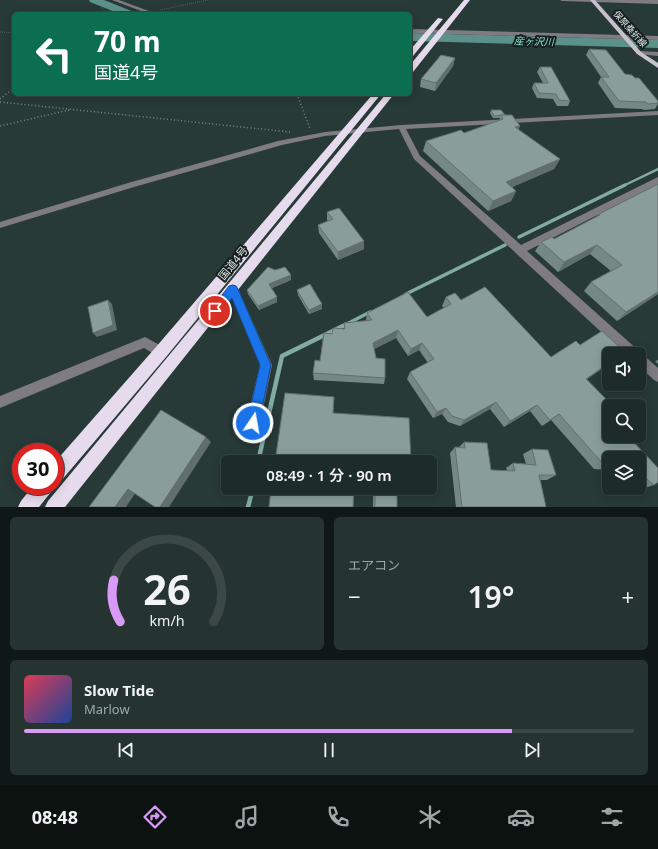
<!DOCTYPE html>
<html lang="ja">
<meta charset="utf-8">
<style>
body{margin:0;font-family:"Noto Sans","Noto Sans JP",sans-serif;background:#253431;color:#f1f3f6;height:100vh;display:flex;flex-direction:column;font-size:15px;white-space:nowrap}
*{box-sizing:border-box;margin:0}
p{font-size:13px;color:#a0a7a8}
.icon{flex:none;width:22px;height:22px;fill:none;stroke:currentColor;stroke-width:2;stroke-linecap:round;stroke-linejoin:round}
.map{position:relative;height:507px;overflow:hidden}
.side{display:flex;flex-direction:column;gap:10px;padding:10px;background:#101817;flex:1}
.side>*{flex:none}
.banner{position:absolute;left:12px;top:12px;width:400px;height:84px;border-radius:6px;box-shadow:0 2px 10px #0003,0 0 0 1px #3b4846;background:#0b6e4f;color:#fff;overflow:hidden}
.controls{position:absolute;left:602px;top:347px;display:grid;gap:8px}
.controls a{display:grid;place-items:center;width:44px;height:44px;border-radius:6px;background:#1d2c29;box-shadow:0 2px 10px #0003,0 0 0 1px #3b4846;font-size:20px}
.speed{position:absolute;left:12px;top:443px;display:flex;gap:8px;font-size:20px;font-weight:700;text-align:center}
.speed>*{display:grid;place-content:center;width:52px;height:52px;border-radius:50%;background:#1d2c29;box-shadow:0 2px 10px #0003,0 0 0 1px #3b4846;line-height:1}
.speed .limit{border:6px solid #d22;background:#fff;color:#111}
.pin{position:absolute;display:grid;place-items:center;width:34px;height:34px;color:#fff;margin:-17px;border:2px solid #fff;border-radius:50%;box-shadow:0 1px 4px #0007}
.me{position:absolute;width:44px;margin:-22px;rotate:12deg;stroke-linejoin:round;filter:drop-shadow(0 0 3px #0008)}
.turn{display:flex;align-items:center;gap:14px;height:84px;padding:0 16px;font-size:18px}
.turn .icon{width:52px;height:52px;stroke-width:2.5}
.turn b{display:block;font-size:28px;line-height:34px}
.big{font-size:30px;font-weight:600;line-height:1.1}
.side .widget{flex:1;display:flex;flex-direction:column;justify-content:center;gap:6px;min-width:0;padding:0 14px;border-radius:6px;background:#253431}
.side .dial{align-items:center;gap:0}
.dial svg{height:104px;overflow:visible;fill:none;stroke:#3b4846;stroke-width:7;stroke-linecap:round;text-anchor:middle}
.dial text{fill:#f1f3f6;stroke:none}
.song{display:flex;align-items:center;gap:12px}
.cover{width:48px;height:48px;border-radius:6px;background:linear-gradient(135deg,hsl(350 70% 55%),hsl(220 70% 35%))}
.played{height:4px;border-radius:2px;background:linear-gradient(90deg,#d99af7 80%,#3b4846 80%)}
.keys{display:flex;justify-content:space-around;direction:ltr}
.heat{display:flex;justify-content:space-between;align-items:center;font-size:22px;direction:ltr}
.side .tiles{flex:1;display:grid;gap:10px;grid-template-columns:1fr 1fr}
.widget:last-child{grid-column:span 2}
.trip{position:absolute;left:221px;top:455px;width:216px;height:40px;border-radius:6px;background:#1d2c29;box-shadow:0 2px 10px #0003,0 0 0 1px #3b4846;font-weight:600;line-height:40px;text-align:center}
.dock{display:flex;height:64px;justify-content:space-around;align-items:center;background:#0c1210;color:#a0a7a8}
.dock .icon{width:28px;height:28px}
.dock .on{color:#d99af7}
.dock b{font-size:18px;color:#f1f3f6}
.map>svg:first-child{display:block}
</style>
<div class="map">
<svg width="658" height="507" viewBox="0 0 658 507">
<rect width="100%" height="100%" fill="#273a37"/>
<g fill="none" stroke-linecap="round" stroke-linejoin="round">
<polyline stroke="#83aba5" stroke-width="2.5" points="623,186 658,169"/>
<g stroke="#83aba5" stroke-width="3.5">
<polyline points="519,237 625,185"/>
<polyline points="406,294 505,245"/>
<polyline points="345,325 370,312"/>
</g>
<g stroke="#83aba5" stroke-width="4.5">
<polyline points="258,462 282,356 347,324"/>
<polyline points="248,507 253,488"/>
</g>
<g fill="#5c9189" fill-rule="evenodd">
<polygon points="89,0 104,0 134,12 136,14 120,14 90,2"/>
<polygon points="410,33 658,40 658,48 410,41"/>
</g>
<g stroke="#7b8b88" stroke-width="1" stroke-dasharray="0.5 1.5" stroke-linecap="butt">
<polyline points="101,7 107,14"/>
<polyline points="160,10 208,0"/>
<polyline points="0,32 14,33"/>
</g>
<g stroke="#7b8b88" stroke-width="1.5" stroke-dasharray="1 2.5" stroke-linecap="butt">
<polyline points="297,94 310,129"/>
<polyline points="0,99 14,88"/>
<polyline points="0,102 290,132"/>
<polyline points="0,126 69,110"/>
</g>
<g fill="#7f7b82" fill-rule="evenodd">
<polygon points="112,0 119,0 157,14 149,14"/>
<polygon points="560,0 658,0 658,4 562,1"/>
<polygon points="410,29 658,36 658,40 410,33"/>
<polygon points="639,51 658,52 658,56 637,54 636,53"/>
<polygon points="658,111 658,115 406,129 420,156 521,245 658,177 658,184 527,251 658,368 658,382 654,380 639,366 639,354 625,354 414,159 399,129 325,136 282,145 134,187 0,228 0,222 128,183 278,141 325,132 401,125"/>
<polygon points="233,285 237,286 238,289 272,365 260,423 258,428 253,430 248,428 246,423 260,365 228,289 229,286"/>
<polygon points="145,337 165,348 167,352 165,356 161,358 144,348 0,408 0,396"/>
</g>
<polygon fill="#c9c0ce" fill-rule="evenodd" points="590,0 595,0 641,52 658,63 658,68 637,54"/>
<g fill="#e6dbec" fill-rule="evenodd">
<polygon points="464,0 470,0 413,72 410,72 410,65"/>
<polygon points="438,18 443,19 413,56 410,56 410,50"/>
<polygon points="373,94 381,94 166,357 61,481 55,484 55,462 156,347"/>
<polygon points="386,94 394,94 65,507 45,507 48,501"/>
<polygon points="33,486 54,486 51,492 39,507 18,507 21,501"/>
</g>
</g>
<g fill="#768885">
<polygon points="589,49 625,74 635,78 658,101 658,104 655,109 644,110 642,109 615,108 598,83 601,77 586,55"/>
<polygon points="455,58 453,66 435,91 420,87 421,79"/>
<polygon points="540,67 570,101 568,106 557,106 553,99 537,98 532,88 534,83 543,83 537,72"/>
<polygon points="491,110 505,115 520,126 518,130 560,159 554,169 512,187 516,191 511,201 488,211 423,151 426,141 464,133 499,121 500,118 493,118 490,113"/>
<polygon points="327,212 364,241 364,249 338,260 319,233 318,225 328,221 327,220"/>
<polygon points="599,214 658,294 617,321 584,291 591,282 611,271 590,254 558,272 535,251 541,242 554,239 597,216"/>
<polygon points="291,280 272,288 277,297 277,302 259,310 248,294 247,290"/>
<polygon points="485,287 551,357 576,341 580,345 602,331 625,352 623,354 609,354 609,364 587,379 612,405 618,401 624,406 609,406 609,436 628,436 658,468 658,482 654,485 642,489 639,487 639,458 609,458 609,470 594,469 551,420 542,426 530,411 504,427 490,409 460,426 448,422 442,414 433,418 407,379 410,372 428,363 419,350 408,356 396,338 374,349 376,358 385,359 385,378 384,384 314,380 313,373 315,360 320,361 324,333 332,334 333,328 344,329 344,323 366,321 367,313 408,292 427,317 444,308 442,306 446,297 455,293 461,300"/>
<polygon points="297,290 322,309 309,314 298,295"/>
<polygon points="658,360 658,364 655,361"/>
<polygon points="464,442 491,470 507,471 506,468 513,463 526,464 523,454 532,449 556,475 547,480 540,480 546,507 456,507 450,453 455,447 459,447"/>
<polygon points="271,488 413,488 413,490 409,495 397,494 397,507 373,507 373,492 354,490"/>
</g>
<g fill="#606f6c">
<polygon points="455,58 453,66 435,91 436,83"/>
<polygon points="520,126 515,136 515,127"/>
<polygon points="560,159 554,169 501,192 506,182"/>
<polygon points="516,191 511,201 488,211 493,201"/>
<polygon points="364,241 364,249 338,260 338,252"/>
<polygon points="597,245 590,254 558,272 564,262"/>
<polygon points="291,275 291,280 270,289 269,284"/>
<polygon points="658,292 658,294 617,321 626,312"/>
<polygon points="277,297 277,302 259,310 258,306"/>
<polygon points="108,300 112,304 117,330 97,337 93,333"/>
<polygon points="322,304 322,309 309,314 309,310"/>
<polygon points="398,330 396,338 372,350 373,343"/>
<polygon points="422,343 419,350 408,356 411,349"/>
<polygon points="609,363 609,364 578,385 586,379"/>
<polygon points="496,402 490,409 460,426 464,420"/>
<polygon points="537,405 530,411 504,427 510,421"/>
<polygon points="446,408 442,414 433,418 437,412"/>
<polygon points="206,437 211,442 169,507 160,507"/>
<polygon points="128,489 136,492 126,507 115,507"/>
</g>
<g fill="#899e9b" stroke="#606f6c">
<polygon points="589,49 606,50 625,74 632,75 635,78 639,78 658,101 658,103 648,104 646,102 619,101 601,77 609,77"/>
<polygon points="441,55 455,58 436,83 421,79"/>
<polygon points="540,67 551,67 570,101 559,100 556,94 539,93 534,83 548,83"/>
<polygon points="491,110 501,110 505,115 494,116"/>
<polygon points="501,115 512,115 520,126 515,127 560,159 506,182 516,191 493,201 426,141 461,130 464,133 503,119"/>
<polygon points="658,184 658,292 626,312 591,282 622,265 597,245 564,262 541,242 552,237 554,239 600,215 599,214"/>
<polygon points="339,208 364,241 338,252 318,225 333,219 327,212"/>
<polygon points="268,267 275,270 285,267 291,275 269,284 277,297 258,306 247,290"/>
<polygon points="310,284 322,304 309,310 297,290"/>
<polygon points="485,287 551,357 576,341 580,345 602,331 625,352 623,354 609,354 609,363 586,379 612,405 618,401 624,406 609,406 609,436 628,436 658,468 658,482 654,485 639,473 639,458 609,458 609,465 604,465 559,414 550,420 537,405 510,421 496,402 464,420 452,416 446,408 437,412 410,372 434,359 422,343 411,349 398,330 373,343 376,358 385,359 385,378 313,373 315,360 320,361 324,333 332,334 333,328 345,329 344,323 372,320 367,313 408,292 427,317 451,304 446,297 455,293 461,300"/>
<polygon points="108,300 113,325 93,333 88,307"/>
<polygon points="285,393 334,397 333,413 409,418 411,462 275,462"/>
<polygon points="161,410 206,437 160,507 155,507 128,489 115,507 89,507"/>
<polygon points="464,442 487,443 491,470 515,471 513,463 536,465 532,449 548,450 556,475 539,475 546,507 462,507 455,447 465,448"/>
<polygon points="271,488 354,488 353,507 269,507"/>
<polygon points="375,488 413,488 413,490 397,489 397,507 375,507"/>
</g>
<path fill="#1a73e8" stroke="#114b97" d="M233,285L236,286L238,289L271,365L259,423L258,427L253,429L249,427L247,423L260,365L232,298C227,304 220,317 211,314L210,311L229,286Z"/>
<g text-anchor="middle" stroke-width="4" stroke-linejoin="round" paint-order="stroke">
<g font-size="9" fill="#dde8e6" stroke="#171f1e">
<text transform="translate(630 29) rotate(48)" y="3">保原桑折線</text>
</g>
<g font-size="10" font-style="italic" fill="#88e2d5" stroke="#171f1e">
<text transform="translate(534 41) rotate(2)" y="4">産ヶ沢川</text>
</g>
<g font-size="11" fill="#dde8e6" stroke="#171f1e">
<text transform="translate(233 263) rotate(-51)" y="4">国道4号</text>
</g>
</g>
</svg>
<div class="controls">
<a><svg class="icon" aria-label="sound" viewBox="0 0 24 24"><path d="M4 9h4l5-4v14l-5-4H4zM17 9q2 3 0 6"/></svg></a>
<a><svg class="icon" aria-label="search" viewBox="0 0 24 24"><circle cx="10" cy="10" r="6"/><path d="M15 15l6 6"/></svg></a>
<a><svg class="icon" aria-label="layers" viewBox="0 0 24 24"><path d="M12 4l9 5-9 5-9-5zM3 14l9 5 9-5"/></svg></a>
</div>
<div class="speed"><div class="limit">30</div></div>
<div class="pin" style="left:215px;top:311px;background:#d93025"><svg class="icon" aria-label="arrive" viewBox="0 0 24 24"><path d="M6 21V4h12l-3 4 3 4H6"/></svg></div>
<svg class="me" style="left:253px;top:423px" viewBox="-20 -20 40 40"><circle r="17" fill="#1a73e8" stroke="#fff" stroke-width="3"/><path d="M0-11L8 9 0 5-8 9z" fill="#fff"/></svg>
<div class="trip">08:49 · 1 分 · 90 m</div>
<div class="banner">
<div class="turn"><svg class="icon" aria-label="left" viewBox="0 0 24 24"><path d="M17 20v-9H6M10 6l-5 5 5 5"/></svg><div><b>70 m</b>国道4号</div></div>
</div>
</div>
<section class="side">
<div class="tiles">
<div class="widget dial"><svg viewBox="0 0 100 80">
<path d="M14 69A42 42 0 1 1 86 69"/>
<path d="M14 69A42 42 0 0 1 9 37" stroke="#d99af7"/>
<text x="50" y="56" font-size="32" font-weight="700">26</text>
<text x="50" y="72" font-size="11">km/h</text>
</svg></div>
<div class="widget"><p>エアコン</p>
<div class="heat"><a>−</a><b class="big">19°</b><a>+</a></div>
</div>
<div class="widget">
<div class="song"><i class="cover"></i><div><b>Slow Tide</b><p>Marlow</p></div></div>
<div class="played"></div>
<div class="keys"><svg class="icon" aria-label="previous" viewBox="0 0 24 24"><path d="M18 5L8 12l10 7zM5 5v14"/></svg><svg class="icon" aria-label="pause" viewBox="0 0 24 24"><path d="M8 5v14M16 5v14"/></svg><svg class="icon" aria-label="next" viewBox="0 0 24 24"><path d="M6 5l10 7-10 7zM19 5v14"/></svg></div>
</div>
</div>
</section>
<nav class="dock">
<b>08:48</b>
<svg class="icon on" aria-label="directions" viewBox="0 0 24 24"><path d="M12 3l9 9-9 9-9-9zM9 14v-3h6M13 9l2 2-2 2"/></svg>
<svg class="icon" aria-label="music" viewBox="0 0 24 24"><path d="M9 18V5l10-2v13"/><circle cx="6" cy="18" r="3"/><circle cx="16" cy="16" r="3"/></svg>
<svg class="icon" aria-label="phone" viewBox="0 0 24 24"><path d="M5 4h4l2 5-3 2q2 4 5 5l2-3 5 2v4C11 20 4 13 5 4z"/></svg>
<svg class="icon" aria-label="climate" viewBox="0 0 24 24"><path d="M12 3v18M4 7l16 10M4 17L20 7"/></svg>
<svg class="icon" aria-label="car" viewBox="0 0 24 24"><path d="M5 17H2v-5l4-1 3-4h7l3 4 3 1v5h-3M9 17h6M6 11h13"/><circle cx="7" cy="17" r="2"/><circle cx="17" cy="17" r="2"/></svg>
<svg class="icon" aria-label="filters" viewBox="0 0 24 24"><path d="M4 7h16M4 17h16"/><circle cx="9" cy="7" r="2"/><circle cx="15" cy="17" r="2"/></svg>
</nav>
